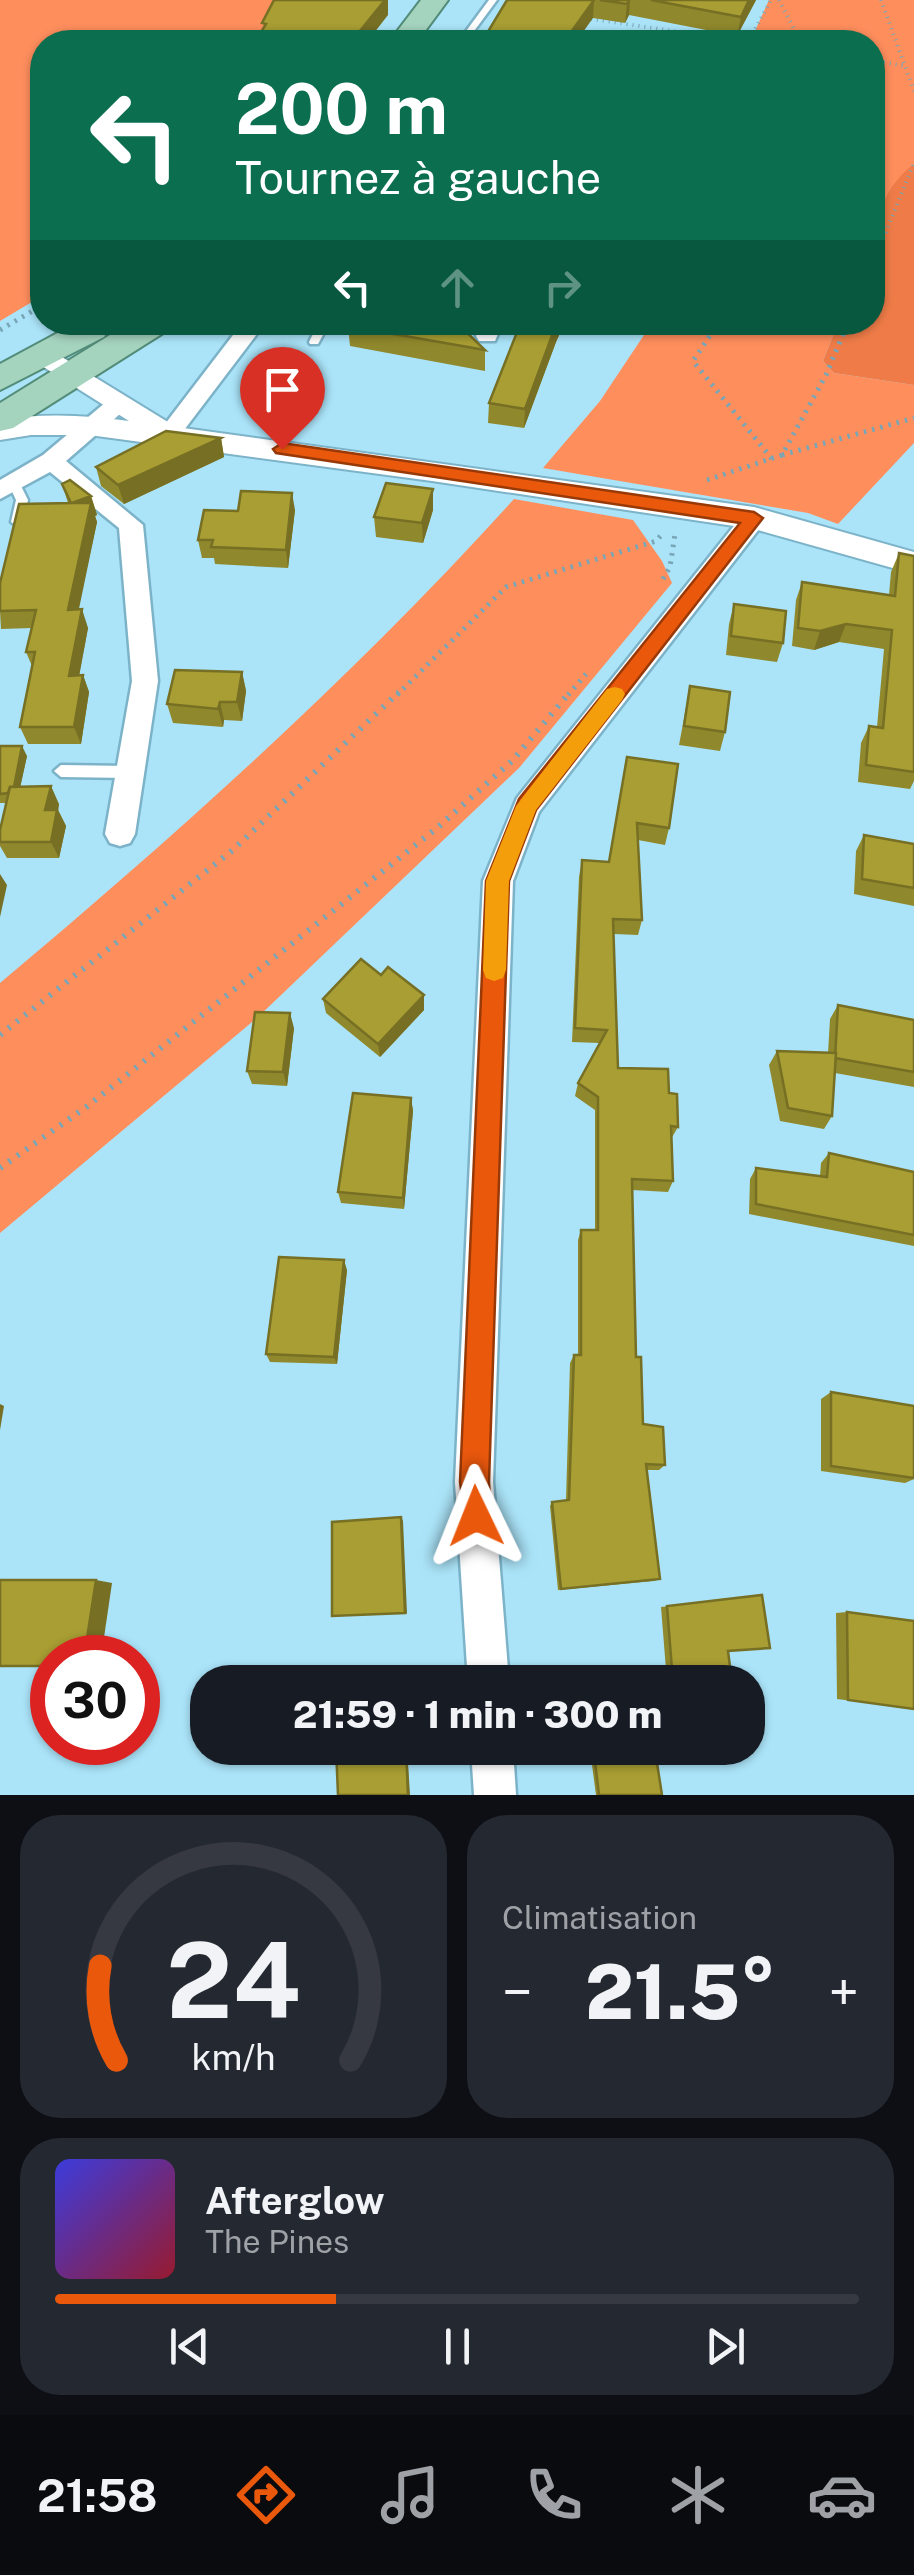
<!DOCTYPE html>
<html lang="fr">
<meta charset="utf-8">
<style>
body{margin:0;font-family:"Public Sans",sans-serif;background:#242831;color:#f1f3f6;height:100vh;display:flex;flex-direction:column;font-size:38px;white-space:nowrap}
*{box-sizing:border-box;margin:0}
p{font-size:32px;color:#9ea1a6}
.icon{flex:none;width:55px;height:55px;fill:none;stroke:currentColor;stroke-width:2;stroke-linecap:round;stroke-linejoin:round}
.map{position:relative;height:1795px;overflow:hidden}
.side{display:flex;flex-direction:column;gap:20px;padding:20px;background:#0d0f14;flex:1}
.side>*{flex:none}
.banner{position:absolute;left:30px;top:30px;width:855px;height:305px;border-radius:40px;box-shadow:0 2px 8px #0004;background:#0b6e4f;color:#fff;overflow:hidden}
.speed{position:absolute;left:30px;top:1635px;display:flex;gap:20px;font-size:50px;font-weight:700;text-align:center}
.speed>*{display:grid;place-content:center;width:130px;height:130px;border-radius:50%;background:#171b24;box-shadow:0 2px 8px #0004;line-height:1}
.speed .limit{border:15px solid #d22;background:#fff;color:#111}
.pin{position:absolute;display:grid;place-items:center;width:85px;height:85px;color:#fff;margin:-102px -42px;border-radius:50% 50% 50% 0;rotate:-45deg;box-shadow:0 0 10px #0007}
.pin .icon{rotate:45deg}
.me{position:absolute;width:110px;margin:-55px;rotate:358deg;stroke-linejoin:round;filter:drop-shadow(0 0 8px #0008)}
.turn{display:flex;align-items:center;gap:35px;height:210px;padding:0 40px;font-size:45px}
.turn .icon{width:130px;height:130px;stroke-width:2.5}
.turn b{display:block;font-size:70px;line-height:85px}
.lanes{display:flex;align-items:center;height:95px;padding:0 40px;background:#0003;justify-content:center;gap:50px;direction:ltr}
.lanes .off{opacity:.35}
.big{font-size:75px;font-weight:800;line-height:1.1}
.side .tile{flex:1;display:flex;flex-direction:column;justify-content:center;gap:15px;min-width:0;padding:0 35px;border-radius:40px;background:#242831}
.side .dial{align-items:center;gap:0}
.dial svg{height:260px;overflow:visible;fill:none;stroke:#363941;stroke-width:7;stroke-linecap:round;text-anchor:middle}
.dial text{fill:#f1f3f6;stroke:none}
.song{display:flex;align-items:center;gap:30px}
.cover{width:120px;height:120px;border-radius:15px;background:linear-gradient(135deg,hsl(240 70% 55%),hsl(350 70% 35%))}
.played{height:10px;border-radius:5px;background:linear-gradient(90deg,#ea580c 35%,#363941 35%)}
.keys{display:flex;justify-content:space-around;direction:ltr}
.heat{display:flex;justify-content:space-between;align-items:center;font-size:55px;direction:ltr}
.side .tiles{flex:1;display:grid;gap:20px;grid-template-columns:1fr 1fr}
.tile:last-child{grid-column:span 2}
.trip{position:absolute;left:190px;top:1665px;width:575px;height:100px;border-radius:40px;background:#171b24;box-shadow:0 2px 8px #0004;font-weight:800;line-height:100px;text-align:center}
.dock{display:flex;height:160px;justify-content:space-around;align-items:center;background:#090b0e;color:#9ea1a6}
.dock .icon{width:70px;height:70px}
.dock .current{color:#ea580c}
.dock b{font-size:45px;color:#f1f3f6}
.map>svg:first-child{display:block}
</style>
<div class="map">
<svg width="914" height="1795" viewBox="0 0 914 1795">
<rect width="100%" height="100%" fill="#abe4f9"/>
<g fill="#ff8e5d">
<polygon points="0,0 284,0 261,42 42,42 42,296 0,321"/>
<polygon points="769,0 914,0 914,164 887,196 873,233 872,42 750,42"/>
<polygon points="652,323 838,323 823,361 834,373 914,385 914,443 838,524 808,513 543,468 600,401"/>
<path d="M514,499L633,520L662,561L672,583L519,768L258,1017L0,1233V983C180,832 356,674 514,499Z"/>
</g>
<path fill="#ef7c48" d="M914,164V385L834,373L823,361L838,323L872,322C872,267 864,201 914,164Z"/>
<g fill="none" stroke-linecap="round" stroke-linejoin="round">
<defs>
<g id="service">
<polygon points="489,0 497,0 466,42 458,42"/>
<polygon points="319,322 330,322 318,344 310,344 309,342"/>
<polygon points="15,481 19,482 28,500 23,522 17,526 11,522 16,500 9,485"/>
<polygon points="61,765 130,766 137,772 130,778 61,777 54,771"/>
</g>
<g id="minor">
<polygon points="243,322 266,322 178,438 162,438 158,433 162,428"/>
<polygon points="481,322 503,322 495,341 479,341 476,336"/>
<polygon points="120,395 131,402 128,407 66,461 143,525 158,681 135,834 130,843 120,846 110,843 105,834 132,681 119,528 50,472 0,499 0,480 43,455 112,397"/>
<polygon points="754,509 766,518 763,524 539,812 513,881 493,1482 509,1682 468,1682 455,1482 483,881 517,798 745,512"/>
<polygon points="471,1748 513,1748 516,1795 474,1795"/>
</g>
<path id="tertiary" d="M44,346L176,427L754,507L914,552V574L754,529L432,481L89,435H31L0,440V420C43,413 85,415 129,421L34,361L30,355L34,349Z"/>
<g id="primary">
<polygon points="421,0 448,0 417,42 389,42"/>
<polygon points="78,322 105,322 109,329 104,337 0,390 0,364"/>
<polygon points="131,322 173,322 168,330 13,428 0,431 0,403"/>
</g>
</defs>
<use href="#service" stroke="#7cb3c8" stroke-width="5"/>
<use href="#minor" stroke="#7cb3c8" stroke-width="5"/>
<use href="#tertiary" stroke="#7cb3c8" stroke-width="4"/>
<use href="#primary" stroke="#528c79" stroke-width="4"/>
<g stroke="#79a6b6" stroke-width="4" stroke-dasharray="1 5" stroke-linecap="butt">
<polyline points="779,0 801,42"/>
<polyline points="881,0 914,91"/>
<polyline points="585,18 748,42 771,0"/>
<polyline points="872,60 904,66"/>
<polyline points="872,266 914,163"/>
<polyline points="37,308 42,305"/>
</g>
<g stroke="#79a6b6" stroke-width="5" stroke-dasharray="2.5 6" stroke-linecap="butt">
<polyline points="719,322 693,361 772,459"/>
<polyline points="0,330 41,306"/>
<polyline points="782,455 914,418"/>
<polyline points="707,480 782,455 826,375 848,322"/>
<polyline points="663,579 670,567 675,534"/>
<polyline points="397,695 506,587 656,541 663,533"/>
<polyline points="568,695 586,674"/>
</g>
<g stroke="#79a6b6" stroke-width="6" stroke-dasharray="2.5 8" stroke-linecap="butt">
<polyline points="0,1035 234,849 399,692"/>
<polyline points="0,1168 89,1105 437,828 513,760 570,692"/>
</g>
<use href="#service" fill="#fff" fill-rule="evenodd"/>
<use href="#minor" fill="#fff" fill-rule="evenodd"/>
<use href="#tertiary" fill="#fff" fill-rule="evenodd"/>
<use href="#primary" fill="#a4d3be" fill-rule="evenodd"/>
</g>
<g fill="#90882c">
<polygon points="507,0 756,0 737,36 629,15 625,23 593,18 483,40"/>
<polygon points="521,322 565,322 556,342 524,428 488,423 489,403"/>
<polygon points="348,326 485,350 485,371 350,346"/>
<polygon points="221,438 224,457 124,504 101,486 96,467"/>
<polygon points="62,484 91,496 97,515 95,516 97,522 78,609 88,628 79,675 83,675 89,692 81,744 28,744 20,727 32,666 26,652 32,628 1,629 0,611 68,503"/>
<polygon points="433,489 433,510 423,543 376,537 374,517"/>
<polygon points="295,510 288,568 215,564 214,558 202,558 198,540"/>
<polygon points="899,553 914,556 914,781 910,789 858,782 861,743 869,726 877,727 884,649 839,642 814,650 792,646 796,600 802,582 889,595 891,572"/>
<polygon points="734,604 783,643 777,662 726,655 729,624"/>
<polygon points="242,672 246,691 242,721 224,720 223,727 173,723 167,704"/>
<polygon points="690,686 725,732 720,751 679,745"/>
<polygon points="0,746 27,756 20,787 59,804 58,810 66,826 59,858 7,858 0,846 0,831 6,803 0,803"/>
<polygon points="627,757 669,828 665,845 638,840 642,920 638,935 614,934 618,1068 669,1093 678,1127 671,1139 673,1181 668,1192 632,1190 636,1357 643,1424 665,1465 659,1470 647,1470 660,1579 654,1581 558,1590 550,1506 552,1502 566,1500 570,1363 574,1355 578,1355 578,1240 581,1230 595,1230 595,1110 575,1096 578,1083 599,1043 572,1042 579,877 582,860 609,862"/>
<polygon points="864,835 914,844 914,906 854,894 856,851"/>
<polygon points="381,975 424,995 424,1010 380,1057 326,1013 323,999"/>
<polygon points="838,1005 914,1020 914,1087 835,1073 832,1116 824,1129 780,1121 769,1065 777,1051 828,1053 830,1019"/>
<polygon points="294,1028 287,1086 252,1084 247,1071"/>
<polygon points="411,1098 413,1111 404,1209 341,1203 338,1192"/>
<polygon points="829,1153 914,1172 914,1246 749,1214 750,1179 756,1168 820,1176 821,1163"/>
<polygon points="347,1270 337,1364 270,1362 266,1354"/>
<polygon points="831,1392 914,1406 914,1479 905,1483 821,1471 821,1399"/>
<polygon points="762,1595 728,1651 732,1682 667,1682 661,1607"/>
<polygon points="847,1612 914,1709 837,1699 836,1613"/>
<polygon points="633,1748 651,1748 655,1750 662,1795 596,1795 590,1750"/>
</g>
<g fill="#766f24">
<polygon points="385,0 388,0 388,15 367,42 351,42"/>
<polygon points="594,0 593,18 576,42 564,42"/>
<polygon points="629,0 630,0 629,15 625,23 627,4"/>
<polygon points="749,0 756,0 737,36 741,17"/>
<polygon points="557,322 565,322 556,342 524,428 525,409"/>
<polygon points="221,438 224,457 124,504 118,485"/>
<polygon points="433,489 433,510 423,543 422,523"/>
<polygon points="292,493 295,510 288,568 286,550"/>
<polygon points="91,496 97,515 95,516 97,522 75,628 68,610 72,503"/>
<polygon points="82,609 88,628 76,693 69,676"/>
<polygon points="846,624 839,642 814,650 820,631"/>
<polygon points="242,672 246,691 242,721 237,702"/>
<polygon points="83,675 89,692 81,744 74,727"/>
<polygon points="220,702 224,720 223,727 218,709"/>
<polygon points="22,746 27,756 17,802 13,793"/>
<polygon points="51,786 59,804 58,810 66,826 59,858 51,842 45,810"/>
<polygon points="0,874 7,885 0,917"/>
<polygon points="424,995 424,1010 380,1057 378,1044"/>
<polygon points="290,1013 294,1028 287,1086 283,1072"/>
<polygon points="411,1098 413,1111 404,1209 403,1198"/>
<polygon points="344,1260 347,1270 337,1364 334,1357"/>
<polygon points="0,1404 4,1406 0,1430"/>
<polygon points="401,1517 403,1521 407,1614 405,1613"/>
<polygon points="96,1580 112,1583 101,1658 84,1658"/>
<polygon points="406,1748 407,1748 410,1795 408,1795"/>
</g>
<g fill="#a89e33" stroke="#766f24" stroke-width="2.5">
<polygon points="274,0 385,0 351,42 255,42 266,24 262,23"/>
<polygon points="507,0 594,0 564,42 458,42 462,37 483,40"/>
<polygon points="600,0 629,0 627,4"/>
<polygon points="651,0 749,0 741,17"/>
<polygon points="350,322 456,322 485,350 348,326"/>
<polygon points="521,322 557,322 525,409 489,403"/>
<polygon points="166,431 221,438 118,485 96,467"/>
<polygon points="70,480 91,496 72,503 91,503 68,610 82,609 69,676 83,675 74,727 20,727 35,652 26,652 36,610 0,611 0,583 19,504 71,503 62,484"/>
<polygon points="386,483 433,489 422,523 374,517"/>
<polygon points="241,491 292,493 286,550 211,547 213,540 198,540 204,510 238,511"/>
<polygon points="899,553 914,556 914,772 866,765 869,726 883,728 892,630 846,624 820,631 798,628 802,582 895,596"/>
<polygon points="734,604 786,611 783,643 731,636"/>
<polygon points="175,670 242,672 237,702 220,702 218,709 167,704"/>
<polygon points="690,686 730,692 725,732 684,726"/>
<polygon points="0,746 22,746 14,787 10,787 8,793 0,794"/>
<polygon points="627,757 678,764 669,828 637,823 642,920 613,919 618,1068 668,1069 669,1093 677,1094 678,1127 671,1126 673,1181 632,1179 636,1357 641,1357 643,1424 663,1427 665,1465 646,1464 660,1579 561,1589 552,1502 569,1500 574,1355 581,1355 581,1230 598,1230 598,1097 578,1083 607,1030 575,1028 582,860 609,862"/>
<polygon points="51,786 45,810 57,810 51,842 0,842 0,830 10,787"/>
<polygon points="864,835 914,844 914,888 862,879"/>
<polygon points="361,959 381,975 388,967 424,995 378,1044 323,999"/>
<polygon points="838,1005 914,1020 914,1072 835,1058"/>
<polygon points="255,1012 290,1013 283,1072 247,1071"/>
<polygon points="777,1051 836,1053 832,1116 788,1108"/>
<polygon points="353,1093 411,1098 403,1198 338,1192"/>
<polygon points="829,1153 914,1172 914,1235 756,1204 756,1168 827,1177"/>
<polygon points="279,1257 344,1260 334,1357 266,1354"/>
<polygon points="831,1392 914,1406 914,1478 831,1466"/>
<polygon points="401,1517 405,1613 332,1616 332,1522"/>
<polygon points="0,1580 96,1580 84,1658 52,1658 52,1666 0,1666"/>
<polygon points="762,1595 770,1648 728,1651 732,1682 673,1682 667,1606"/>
<polygon points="847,1612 914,1621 914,1709 848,1700"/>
<polygon points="336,1748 406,1748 408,1795 338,1795"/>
<polygon points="655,1750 662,1795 599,1795 594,1753"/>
</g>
<polygon fill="#ea580c" stroke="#983908" stroke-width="2.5" points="282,443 754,512 763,518 536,810 509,881 489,1482 491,1516 487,1526 476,1530 466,1526 460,1482 486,881 519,799 740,523 276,453 273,449"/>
<polygon fill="#f59e0b" points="615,687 622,689 625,694 622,700 536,810 509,881 506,970 503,978 494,981 486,978 483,970 486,881 516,806 607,689"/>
</svg>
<div class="speed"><div class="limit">30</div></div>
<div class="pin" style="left:282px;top:449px;background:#d93025"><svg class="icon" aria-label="arrive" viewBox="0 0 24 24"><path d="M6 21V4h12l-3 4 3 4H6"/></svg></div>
<svg class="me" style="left:476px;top:1516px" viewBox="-20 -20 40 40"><path d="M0-17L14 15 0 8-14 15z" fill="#ea580c" stroke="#fff" stroke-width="4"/></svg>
<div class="trip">21:59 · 1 min · 300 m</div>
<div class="banner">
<div class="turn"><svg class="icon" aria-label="left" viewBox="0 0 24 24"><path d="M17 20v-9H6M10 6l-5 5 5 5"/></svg><div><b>200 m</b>Tournez à gauche</div></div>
<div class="lanes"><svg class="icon" aria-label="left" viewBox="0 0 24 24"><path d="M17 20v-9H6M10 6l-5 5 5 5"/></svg><svg class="icon off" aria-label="ahead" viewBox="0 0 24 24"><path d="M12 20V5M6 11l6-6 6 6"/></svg><svg class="icon off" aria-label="right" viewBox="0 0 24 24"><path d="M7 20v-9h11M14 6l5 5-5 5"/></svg></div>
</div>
</div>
<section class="side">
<div class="tiles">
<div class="tile dial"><svg viewBox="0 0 100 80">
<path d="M14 69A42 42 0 1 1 86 69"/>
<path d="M14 69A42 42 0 0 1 9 40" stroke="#ea580c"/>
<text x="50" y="56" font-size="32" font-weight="700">24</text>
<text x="50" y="72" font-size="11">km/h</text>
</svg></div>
<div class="tile"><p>Climatisation</p>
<div class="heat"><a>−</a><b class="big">21.5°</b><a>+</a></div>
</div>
<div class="tile">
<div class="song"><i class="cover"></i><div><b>Afterglow</b><p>The Pines</p></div></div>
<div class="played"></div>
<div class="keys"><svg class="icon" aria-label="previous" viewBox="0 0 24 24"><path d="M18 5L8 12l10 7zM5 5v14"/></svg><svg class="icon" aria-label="pause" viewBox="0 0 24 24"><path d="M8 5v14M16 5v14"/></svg><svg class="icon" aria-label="next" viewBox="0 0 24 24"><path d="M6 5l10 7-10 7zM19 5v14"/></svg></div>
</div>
</div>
</section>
<nav class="dock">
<b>21:58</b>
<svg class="icon current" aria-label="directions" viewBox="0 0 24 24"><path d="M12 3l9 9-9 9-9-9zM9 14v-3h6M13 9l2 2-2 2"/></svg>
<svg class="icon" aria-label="music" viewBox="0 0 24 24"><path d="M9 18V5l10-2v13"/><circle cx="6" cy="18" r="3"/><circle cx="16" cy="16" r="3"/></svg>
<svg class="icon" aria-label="phone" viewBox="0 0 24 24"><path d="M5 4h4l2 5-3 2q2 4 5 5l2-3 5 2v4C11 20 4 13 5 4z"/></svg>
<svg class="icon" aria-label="climate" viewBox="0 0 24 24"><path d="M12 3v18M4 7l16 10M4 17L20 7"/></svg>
<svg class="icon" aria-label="car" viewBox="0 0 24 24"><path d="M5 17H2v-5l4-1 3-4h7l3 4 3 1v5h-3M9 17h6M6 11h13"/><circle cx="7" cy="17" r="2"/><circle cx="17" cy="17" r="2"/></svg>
</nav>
